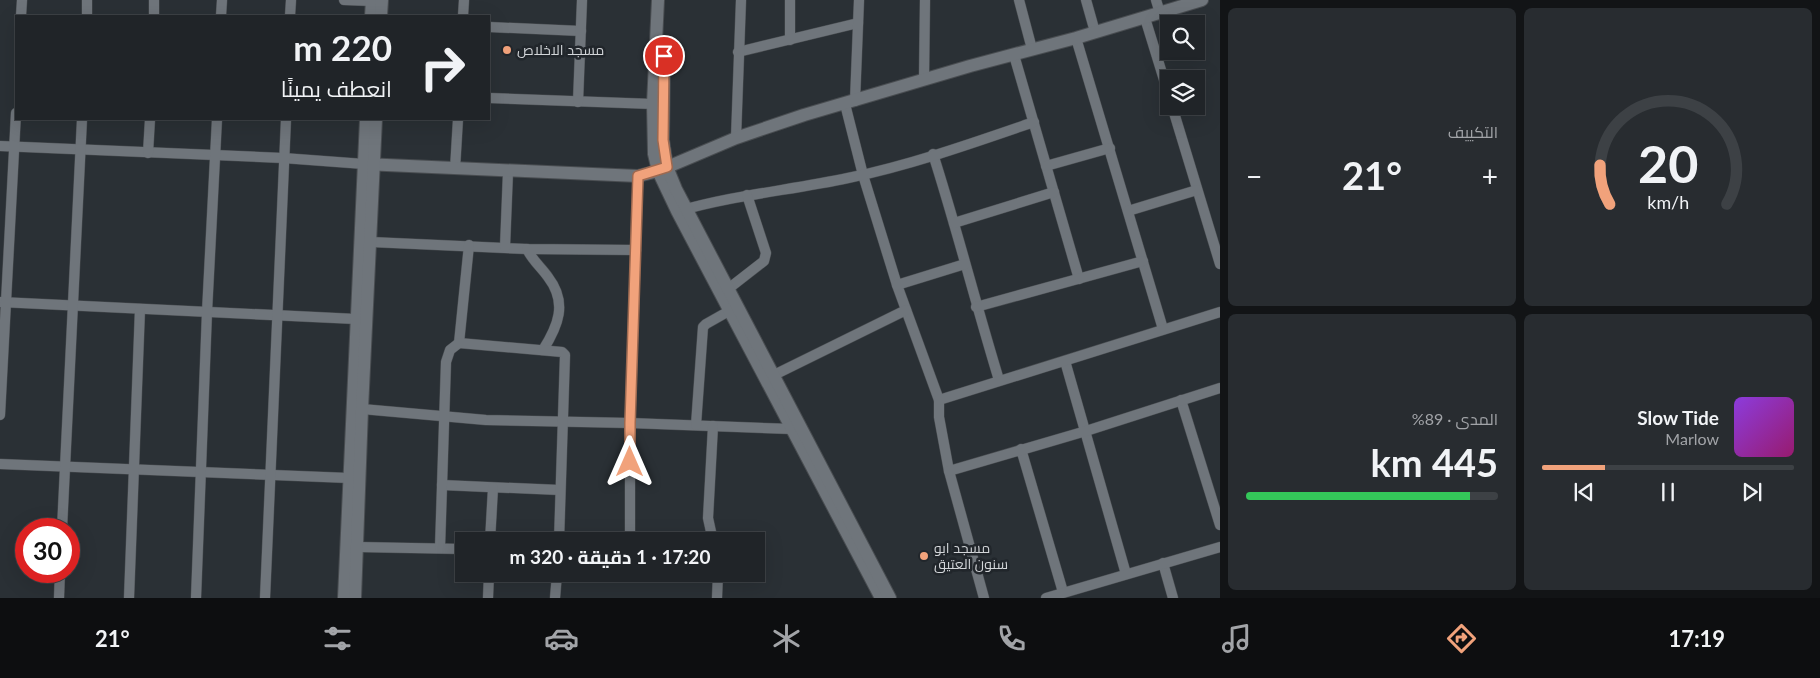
<!DOCTYPE html>
<html lang="ar">
<meta charset="utf-8">
<style>
body{margin:0;font-family:Lato,Cairo,sans-serif;background:#282c30;color:#f1f3f6;direction:rtl;height:100vh;display:flex;flex-direction:column;font-size:19px;white-space:nowrap}
*{box-sizing:border-box;margin:0}
p{font-size:16px;color:#a2a4a8}
.icon{flex:none;width:28px;height:28px;fill:none;stroke:currentColor;stroke-width:2;stroke-linecap:round;stroke-linejoin:round}
.map{position:relative;flex:1;overflow:hidden;direction:ltr}
.drawer{display:flex;flex-direction:column;gap:8px;padding:8px;background:#121416;width:600px}
.drawer>*{flex:none}
.guide{position:absolute;left:15px;top:15px;width:475px;height:105px;border-radius:0px;box-shadow:0 5px 20px #0002,0 0 0 1px #3d4145;direction:rtl;background:#202428;color:#f1f3f6;overflow:hidden}
.controls{position:absolute;left:1160px;top:15px;display:grid;gap:10px}
.controls a{display:grid;place-items:center;width:45px;height:45px;border-radius:0px;background:#202428;box-shadow:0 5px 20px #0002,0 0 0 1px #3d4145;font-size:25px}
.speed{position:absolute;left:15px;top:518px;display:flex;gap:10px;font-size:25px;font-weight:700;text-align:center}
.speed>*{display:grid;place-content:center;width:65px;height:65px;border-radius:50%;background:#202428;box-shadow:0 5px 20px #0002,0 0 0 1px #3d4145;line-height:1}
.speed .limit{border:8px solid #d22;background:#fff;color:#111}
.pin{position:absolute;display:grid;place-items:center;width:42px;height:42px;color:#fff;margin:-21px;border:2px solid #fff;border-radius:50%;box-shadow:0 1px 5px #0007}
.me{position:absolute;width:55px;margin:-28px;rotate:0deg;stroke-linejoin:round;filter:drop-shadow(0 0 4px #0008)}
.turn{display:flex;align-items:center;gap:18px;height:105px;padding:0 15px;font-size:22px}
.turn .icon{width:65px;height:65px;stroke-width:2.5}
.turn b{display:block;font-size:35px;line-height:42px}
.big{font-size:38px;font-weight:700;line-height:1.1}
.drawer .widget{flex:1;display:flex;flex-direction:column;justify-content:center;gap:8px;min-width:0;padding:0 18px;border-radius:8px;background:#282c30}
.drawer .dial{align-items:center;gap:0}
.dial svg{height:130px;overflow:visible;fill:none;stroke:#3d4145;stroke-width:7;stroke-linecap:round;text-anchor:middle}
.dial text{fill:#f1f3f6;stroke:none}
.song{display:flex;align-items:center;gap:15px}
.cover{width:60px;height:60px;border-radius:8px;background:linear-gradient(135deg,hsl(270 70% 55%),hsl(320 70% 35%))}
.played{height:5px;border-radius:2px;background:linear-gradient(90deg,#f1a27b 25%,#3d4145 25%)}
.keys{display:flex;justify-content:space-around;direction:ltr}
.heat{display:flex;justify-content:space-between;align-items:center;font-size:28px;direction:ltr}
.charge{height:8px;border-radius:4px;background:linear-gradient(90deg,#34c759 89%,#3d4145 0)}
.drawer .tiles{flex:1;display:grid;gap:8px;grid-template-columns:repeat(2,1fr)}
.trip{position:absolute;left:455px;top:532px;width:310px;height:50px;border-radius:0px;background:#202428;box-shadow:0 5px 20px #0002,0 0 0 1px #3d4145;font-weight:700;line-height:50px;text-align:center;direction:rtl}
.tab-bar{display:flex;height:80px;justify-content:space-around;align-items:center;background:#0d0e10;color:#a2a4a8}
.tab-bar .icon{width:35px;height:35px}
.tab-bar .active{color:#f1a27b}
.tab-bar b{font-size:22px;color:#f1f3f6}
main{display:flex;flex:1;min-height:0}
.map>svg:first-child{display:block}
</style>
<main>
<section class="drawer">
<div class="tiles">
<div class="widget dial"><svg viewBox="0 0 100 80">
<path d="M14 69A42 42 0 1 1 86 69"/>
<path d="M14 69A42 42 0 0 1 8 45" stroke="#f1a27b"/>
<text x="50" y="56" font-size="32" font-weight="700">20</text>
<text x="50" y="72" font-size="11">km/h</text>
</svg></div>
<div class="widget"><p>التكييف</p>
<div class="heat"><a>−</a><b class="big">21°</b><a>+</a></div>
</div>
<div class="widget">
<div class="song"><i class="cover"></i><div><b>Slow Tide</b><p>Marlow</p></div></div>
<div class="played"></div>
<div class="keys"><svg class="icon" aria-label="previous" viewBox="0 0 24 24"><path d="M18 5L8 12l10 7zM5 5v14"/></svg><svg class="icon" aria-label="pause" viewBox="0 0 24 24"><path d="M8 5v14M16 5v14"/></svg><svg class="icon" aria-label="next" viewBox="0 0 24 24"><path d="M6 5l10 7-10 7zM19 5v14"/></svg></div>
</div>
<div class="widget"><p>المدى · 89%</p><b class="big">445 km</b><div class="charge"></div></div>
</div>
</section>
<div class="map">
<svg width="1220" height="598" viewBox="0 0 1220 598">
<rect width="100%" height="100%" fill="#2a3035"/>
<g fill="none" stroke-linecap="round" stroke-linejoin="round">
<defs>
<g id="street">
<polyline points="344,0 372,1"/>
<polyline points="1019,0 1032,49"/>
<polyline points="1086,0 1095,32"/>
<polyline points="1156,0 1160,13"/>
<polyline points="21,16 22,0"/>
<polyline points="87,16 87,0"/>
<polyline points="154,16 154,0"/>
<polyline points="221,16 222,0"/>
<polyline points="290,16 291,0"/>
<polyline points="463,16 464,0"/>
<polyline points="1145,18 1169,96"/>
<polyline points="489,27 581,31"/>
<polyline points="1076,38 1163,329"/>
<polyline points="790,40 790,0"/>
<polyline points="738,52 858,23"/>
<polyline points="1014,55 1079,279"/>
<polyline points="924,80 925,0"/>
<polyline points="489,98 653,104"/>
<polyline points="855,101 859,0"/>
<polyline points="578,102 582,0"/>
<polyline points="845,104 863,175 897,285 939,400 939,417 949,471 984,598"/>
<polyline points="1172,106 1220,264"/>
<polyline points="736,138 741,0"/>
<polyline points="0,146 283,158 364,164"/>
<polyline points="148,153 150,119"/>
<path d="M933,154C957,229 976,305 999,380"/>
<polyline points="1046,166 1110,148"/>
<polyline points="455,169 458,119"/>
<path d="M679,211C734,195 792,190 848,178C911,165 973,143 1034,122"/>
<polyline points="1128,211 1197,190"/>
<polyline points="954,223 1054,192"/>
<polyline points="371,242 527,249 636,250"/>
<polyline points="505,247 508,172"/>
<path d="M527,249C532,260 541,267 548,277C568,303 558,326 543,350"/>
<polyline points="897,285 965,264"/>
<polyline points="728,289 764,261 766,253 747,195"/>
<polyline points="0,302 356,319"/>
<polyline points="976,307 1143,261"/>
<polyline points="459,343 469,245"/>
<polyline points="1065,361 1126,574"/>
<polyline points="774,375 906,310"/>
<polyline points="939,400 1220,312"/>
<polyline points="1181,400 1220,525"/>
<polyline points="362,409 486,420 630,423 792,429"/>
<polyline points="0,415 16,113"/>
<polyline points="696,425 703,327 706,324 729,311"/>
<polyline points="713,426 708,518 713,541"/>
<polyline points="1021,449 1063,592"/>
<polyline points="0,464 349,478"/>
<polyline points="949,471 1086,431 1220,388"/>
<polyline points="442,485 560,490"/>
<polyline points="62,529 82,119"/>
<polyline points="490,541 493,488"/>
<polyline points="630,541 630,423 638,176"/>
<polyline points="358,547 464,549"/>
<polyline points="440,548 446,362 450,350 459,343 562,352 565,355 559,541"/>
<polyline points="1163,563 1173,598"/>
<polyline points="59,598 60,571"/>
<polyline points="129,598 140,309"/>
<polyline points="196,598 207,312 217,119"/>
<polyline points="265,598 286,119"/>
<polyline points="488,598 489,574"/>
<polyline points="555,598 557,574"/>
<polyline points="717,598 718,574"/>
<polyline points="1046,598 1220,547"/>
</g>
<g id="secondary">
<polyline points="658,0 653,104 654,154 658,171 677,211 881,598"/>
<polyline points="371,16 372,0"/>
<polyline points="381,16 382,0"/>
<polyline points="664,58 663,140 667,167 676,189 890,598"/>
<polyline points="364,164 638,176 658,171 736,138 804,115 970,66 1076,38 1202,0"/>
<polyline points="344,598 366,119"/>
<polyline points="355,598 362,409 376,119"/>
</g>
</defs>
<use href="#street" stroke="#494d51" stroke-width="11"/>
<use href="#secondary" stroke="#494d51" stroke-width="14"/>
<use href="#street" stroke="#6f757b" stroke-width="10"/>
<use href="#secondary" stroke="#6f757b" stroke-width="12"/>
</g>
<g fill="none" stroke-linecap="round" stroke-linejoin="round">
<defs>
<polyline id="route" points="630,462 630,423 638,176 667,167 663,140 664,56"/>
</defs>
<use href="#route" stroke="#9d6950" stroke-width="12"/>
<use href="#route" stroke="#f1a27b" stroke-width="9"/>
</g>
<g fill="#f1a27b" stroke="#21262b" stroke-width="2">
<circle cx="507" cy="50" r="5"/>
<circle cx="924" cy="556" r="5"/>
</g>
<g text-anchor="middle" stroke-width="5" stroke-linejoin="round" paint-order="stroke">
<g font-size="14" fill="#d3d6d9" stroke="#21262b" text-anchor="start">
<text x="517" y="55">مسجد الاخلاص</text>
<text x="934" y="553">مسجد ابو<tspan x="934" dy="16">سنون العتيق</tspan></text>
</g>
</g>
</svg>
<div class="controls">
<a><svg class="icon" aria-label="search" viewBox="0 0 24 24"><circle cx="10" cy="10" r="6"/><path d="M15 15l6 6"/></svg></a>
<a><svg class="icon" aria-label="layers" viewBox="0 0 24 24"><path d="M12 4l9 5-9 5-9-5zM3 14l9 5 9-5"/></svg></a>
</div>
<div class="speed"><div class="limit">30</div></div>
<div class="pin" style="left:664px;top:56px;background:#d93025"><svg class="icon" aria-label="arrive" viewBox="0 0 24 24"><path d="M6 21V4h12l-3 4 3 4H6"/></svg></div>
<svg class="me" style="left:630px;top:462px" viewBox="-20 -20 40 40"><path d="M0-17L14 15 0 8-14 15z" fill="#f1a27b" stroke="#fff" stroke-width="4"/></svg>
<div class="trip">17:20 · 1 دقيقة · 320 m</div>
<div class="guide">
<div class="turn"><svg class="icon" aria-label="right" viewBox="0 0 24 24"><path d="M7 20v-9h11M14 6l5 5-5 5"/></svg><div><b>220 m</b>انعطف يمينًا</div></div>
</div>
</div>
</main>
<nav class="tab-bar">
<b>17:19</b>
<svg class="icon active" aria-label="directions" viewBox="0 0 24 24"><path d="M12 3l9 9-9 9-9-9zM9 14v-3h6M13 9l2 2-2 2"/></svg>
<svg class="icon" aria-label="music" viewBox="0 0 24 24"><path d="M9 18V5l10-2v13"/><circle cx="6" cy="18" r="3"/><circle cx="16" cy="16" r="3"/></svg>
<svg class="icon" aria-label="phone" viewBox="0 0 24 24"><path d="M5 4h4l2 5-3 2q2 4 5 5l2-3 5 2v4C11 20 4 13 5 4z"/></svg>
<svg class="icon" aria-label="climate" viewBox="0 0 24 24"><path d="M12 3v18M4 7l16 10M4 17L20 7"/></svg>
<svg class="icon" aria-label="car" viewBox="0 0 24 24"><path d="M5 17H2v-5l4-1 3-4h7l3 4 3 1v5h-3M9 17h6M6 11h13"/><circle cx="7" cy="17" r="2"/><circle cx="17" cy="17" r="2"/></svg>
<svg class="icon" aria-label="filters" viewBox="0 0 24 24"><path d="M4 7h16M4 17h16"/><circle cx="9" cy="7" r="2"/><circle cx="15" cy="17" r="2"/></svg>
<b>21°</b>
</nav>
